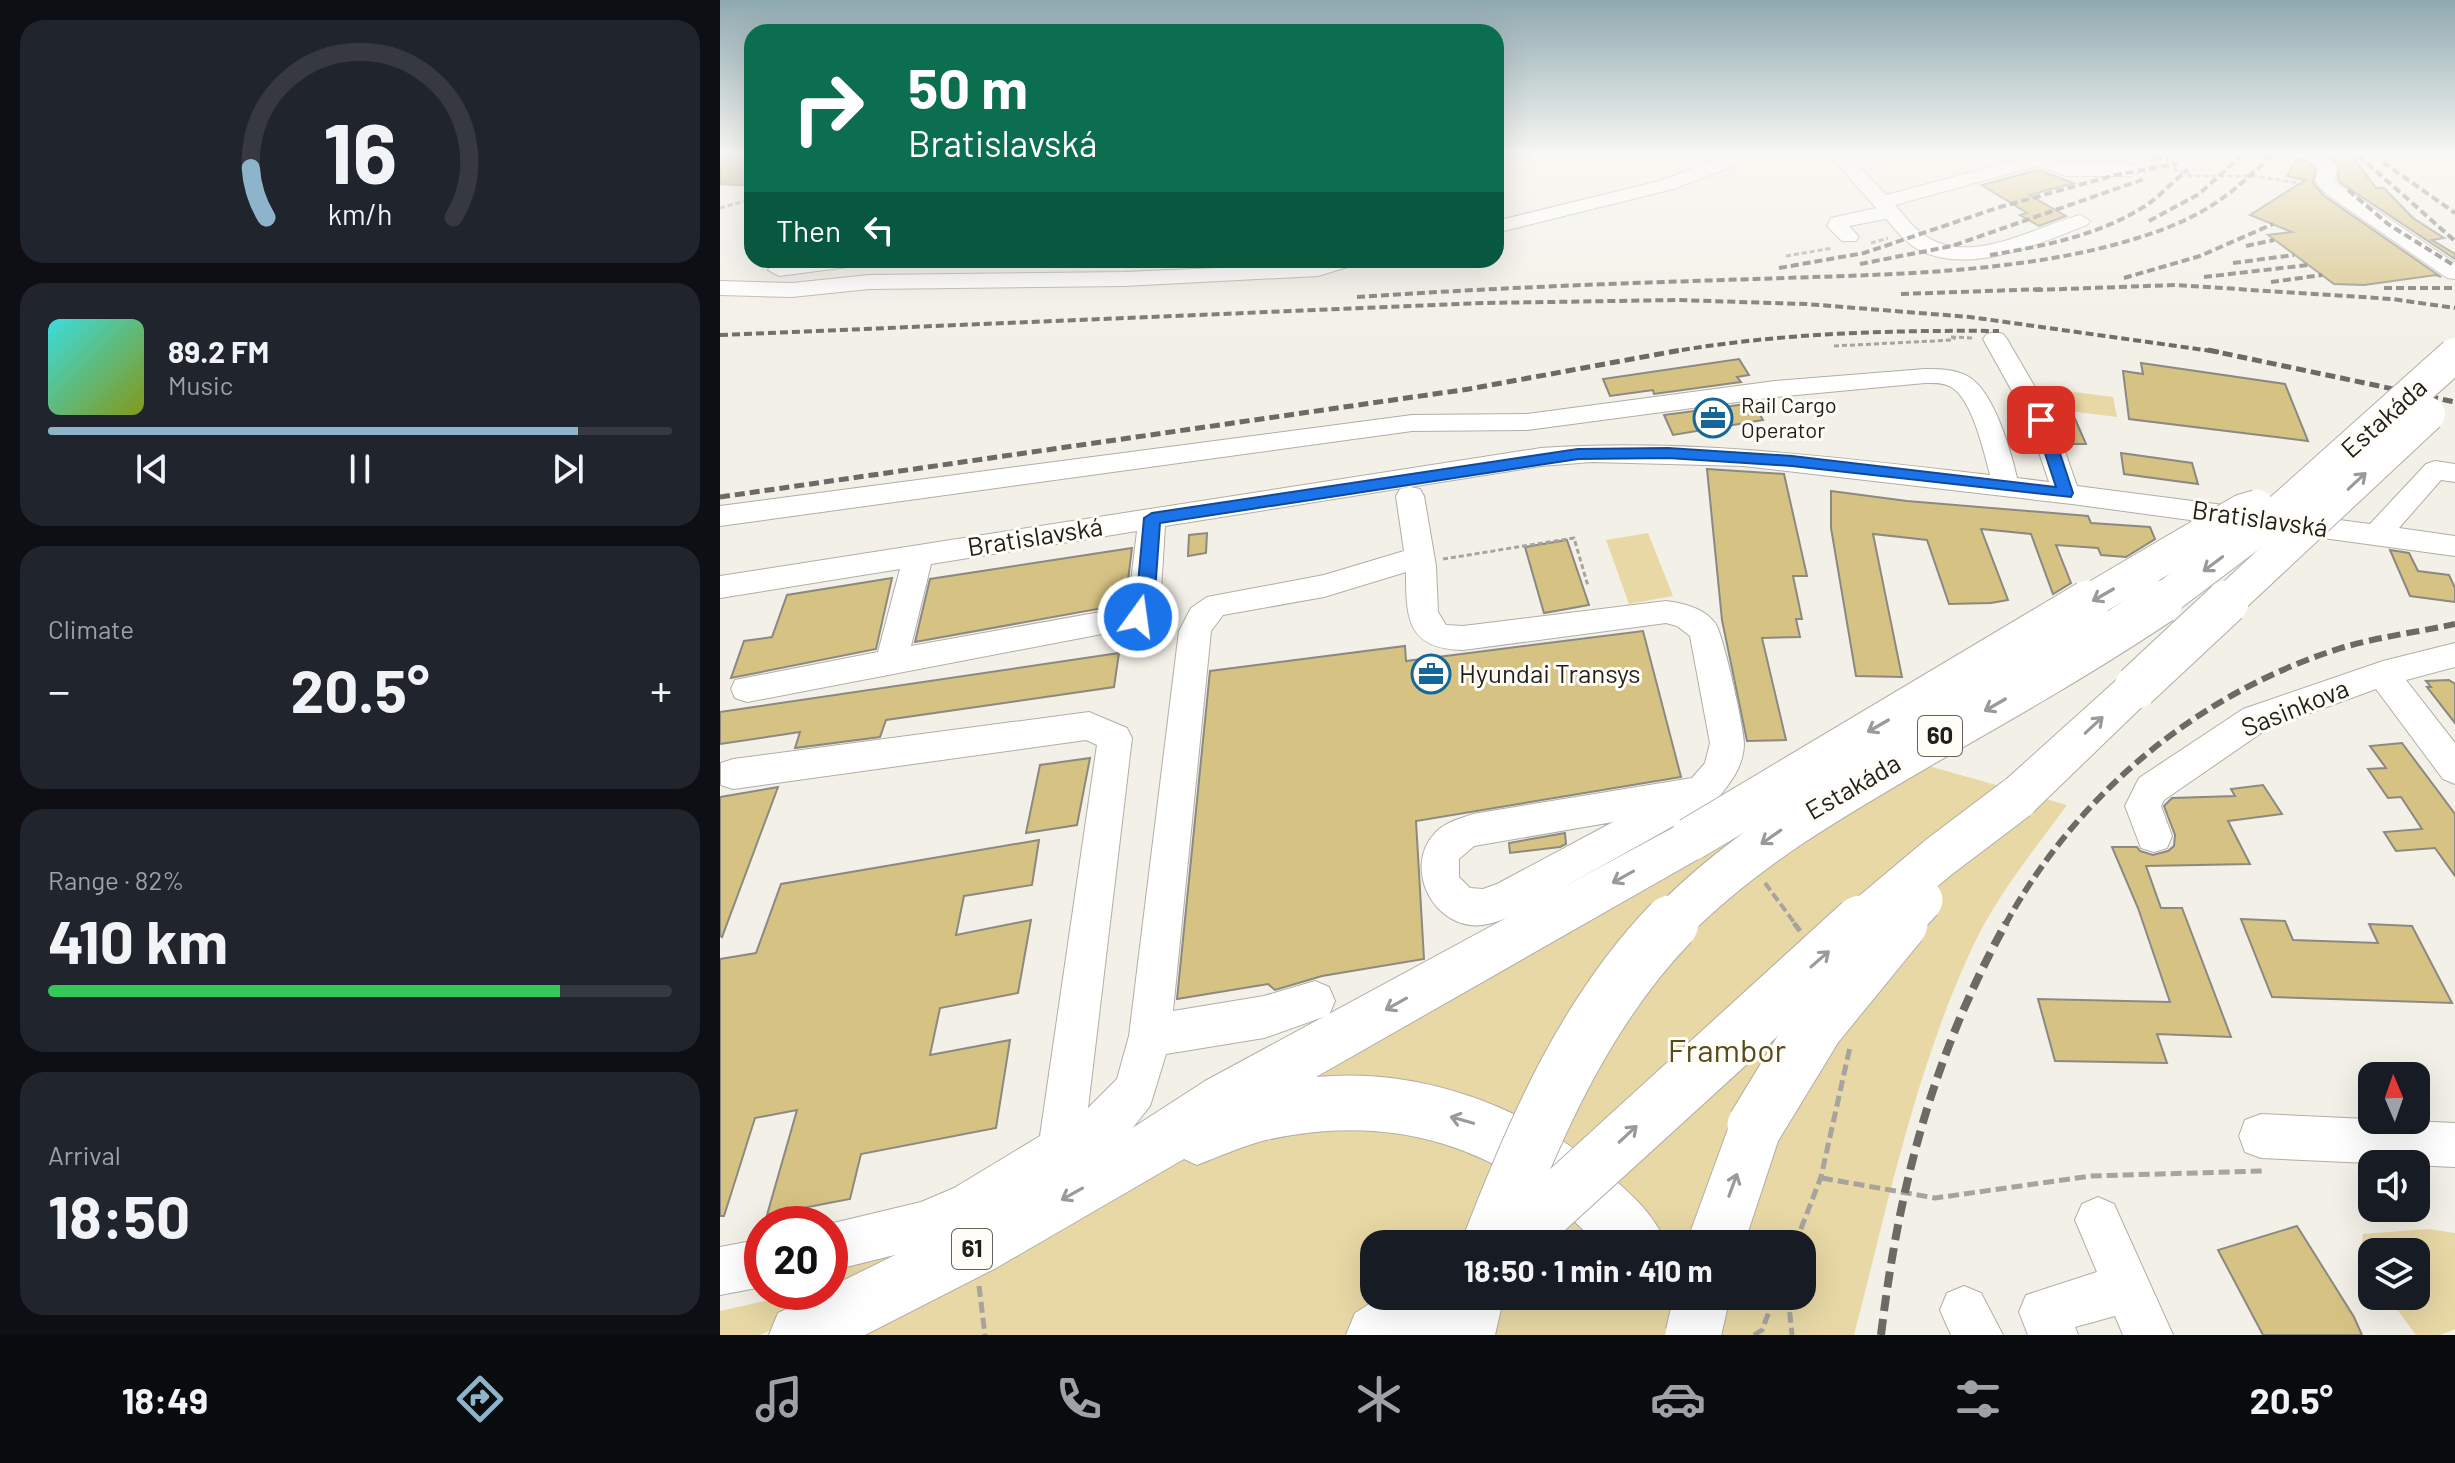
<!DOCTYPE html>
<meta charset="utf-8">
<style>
body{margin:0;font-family:Barlow,sans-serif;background:#20242c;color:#f1f3f6;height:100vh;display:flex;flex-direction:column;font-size:30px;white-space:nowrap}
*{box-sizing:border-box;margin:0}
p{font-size:26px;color:#9ea1a6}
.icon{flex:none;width:44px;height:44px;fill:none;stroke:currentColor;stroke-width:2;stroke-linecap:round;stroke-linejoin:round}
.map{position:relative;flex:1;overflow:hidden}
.drawer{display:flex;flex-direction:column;gap:20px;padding:20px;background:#0d0f14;width:720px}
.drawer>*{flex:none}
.hud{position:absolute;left:24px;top:24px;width:760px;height:244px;border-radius:24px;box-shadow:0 8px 32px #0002;background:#0b6e4f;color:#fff;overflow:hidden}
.needle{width:52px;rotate:358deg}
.tools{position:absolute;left:1638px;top:1062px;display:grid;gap:16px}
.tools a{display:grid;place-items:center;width:72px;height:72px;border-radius:16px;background:#171b24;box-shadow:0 8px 32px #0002;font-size:40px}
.speed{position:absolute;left:24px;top:1206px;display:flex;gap:16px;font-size:40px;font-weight:700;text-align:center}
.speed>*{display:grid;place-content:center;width:104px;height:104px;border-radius:50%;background:#171b24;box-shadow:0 8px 32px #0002;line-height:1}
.speed .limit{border:12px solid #d22;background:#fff;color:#111}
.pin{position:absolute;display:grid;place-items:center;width:68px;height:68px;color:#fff;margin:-34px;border-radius:16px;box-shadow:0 4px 12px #0006}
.me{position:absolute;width:88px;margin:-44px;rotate:14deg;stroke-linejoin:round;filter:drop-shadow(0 0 6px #0008)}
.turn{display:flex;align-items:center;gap:28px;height:168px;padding:0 32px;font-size:36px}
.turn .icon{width:104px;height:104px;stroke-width:2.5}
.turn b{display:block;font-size:56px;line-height:68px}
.then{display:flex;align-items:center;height:76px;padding:0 32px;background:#0003;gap:16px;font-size:30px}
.big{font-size:60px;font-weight:700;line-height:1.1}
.drawer .card{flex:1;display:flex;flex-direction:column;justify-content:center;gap:12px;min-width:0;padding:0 28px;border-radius:24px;background:#20242c}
.drawer .dial{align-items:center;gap:0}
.dial svg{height:208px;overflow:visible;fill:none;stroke:#363941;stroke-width:7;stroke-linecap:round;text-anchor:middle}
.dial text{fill:#f1f3f6;stroke:none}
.song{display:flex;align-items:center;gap:24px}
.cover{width:96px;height:96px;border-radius:12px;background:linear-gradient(135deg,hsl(180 70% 55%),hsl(70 70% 35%))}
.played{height:8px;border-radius:4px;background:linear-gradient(90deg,#8eb4cc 85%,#363941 85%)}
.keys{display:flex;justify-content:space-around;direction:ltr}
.heat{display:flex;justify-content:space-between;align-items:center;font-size:44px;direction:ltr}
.charge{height:12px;border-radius:6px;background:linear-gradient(90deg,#34c759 82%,#363941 0)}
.trip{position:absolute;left:640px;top:1230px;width:456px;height:80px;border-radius:24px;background:#171b24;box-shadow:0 8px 32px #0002;font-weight:700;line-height:80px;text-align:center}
.tab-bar{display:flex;height:128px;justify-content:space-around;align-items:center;background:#090b0e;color:#9ea1a6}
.tab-bar .icon{width:56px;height:56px}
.tab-bar .current{color:#8eb4cc}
.tab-bar b{font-size:36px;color:#f1f3f6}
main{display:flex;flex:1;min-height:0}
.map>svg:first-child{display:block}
</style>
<main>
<section class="drawer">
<div class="card dial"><svg viewBox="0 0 100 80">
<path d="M14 69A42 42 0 1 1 86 69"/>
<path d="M14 69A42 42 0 0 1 8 50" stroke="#8eb4cc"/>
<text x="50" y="56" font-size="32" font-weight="700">16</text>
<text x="50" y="72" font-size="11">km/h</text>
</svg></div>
<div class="card">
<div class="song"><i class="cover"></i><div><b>89.2 FM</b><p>Music</p></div></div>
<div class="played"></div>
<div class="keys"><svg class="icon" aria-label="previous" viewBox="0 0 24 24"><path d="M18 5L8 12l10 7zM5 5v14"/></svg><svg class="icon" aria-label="pause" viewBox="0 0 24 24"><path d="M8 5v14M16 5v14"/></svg><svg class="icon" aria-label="next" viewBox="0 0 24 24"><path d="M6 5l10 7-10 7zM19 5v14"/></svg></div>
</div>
<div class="card"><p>Climate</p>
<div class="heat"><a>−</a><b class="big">20.5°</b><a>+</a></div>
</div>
<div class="card"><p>Range · 82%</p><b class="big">410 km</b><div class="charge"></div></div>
<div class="card"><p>Arrival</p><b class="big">18:50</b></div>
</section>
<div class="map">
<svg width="1735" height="1335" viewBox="0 0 1735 1335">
<rect width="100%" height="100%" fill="#f2f0e7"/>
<g fill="#e8d8a5" fill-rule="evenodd">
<polygon points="1339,390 1393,397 1397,417 1342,410"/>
<polygon points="928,533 953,596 909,604 886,540"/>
<path d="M1205,765L1347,805C1314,850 1277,895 1253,946C1195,1070 1168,1204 1134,1335H123L996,834ZM654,1244H1082V1296H654Z"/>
<polygon points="546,1060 109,1304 40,1335 0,1335 0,1311 86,1292 110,1292 118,1257 389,1137"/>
<polygon points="1708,1229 1735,1233 1735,1329 1720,1335 1696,1335 1667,1296 1696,1296 1696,1252 1652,1252 1652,1272 1641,1252 1643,1234"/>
</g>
<polygon fill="#ab985b" stroke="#817448" stroke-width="2" points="0,155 32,155 32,186 0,184"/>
<g fill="#d6c384" stroke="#8b8981" stroke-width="2">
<polygon points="1609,155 1631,155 1656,188 1664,188 1693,218 1724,238 1712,240 1735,254 1735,259 1621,183 1618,179 1619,165"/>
<polygon points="1577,159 1587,161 1595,169 1593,183 1603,195 1721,277 1716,275 1644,285 1614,284 1548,235 1572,232 1530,215 1585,180 1567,176"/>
<polygon points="1318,170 1354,183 1309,195 1346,216 1319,226 1300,215 1307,213 1262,185"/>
<polygon points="1019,359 1029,375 1017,377 1021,382 934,394 933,390 890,396 883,379"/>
<polygon points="1421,363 1565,384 1588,441 1409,419 1403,371 1423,374"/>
<polygon points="1033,403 1043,420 953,435 944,415"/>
<polygon points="1333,412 1352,412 1366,444 1345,444"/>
<polygon points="1401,453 1472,463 1478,484 1404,474"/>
<polygon points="987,469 1064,474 1087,576 1073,576 1082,619 1076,619 1080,637 1042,638 1066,740 1027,741 1002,620"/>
<polygon points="1111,491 1187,501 1368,516 1371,523 1430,527 1435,539 1406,557 1381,555 1378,548 1336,545 1351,583 1333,594 1311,534 1261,529 1288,600 1271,603 1229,604 1207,540 1153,534 1182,677 1136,676 1111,528"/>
<polygon points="487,533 486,553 468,556 469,535"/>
<polygon points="847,540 869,605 824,613 805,547"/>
<polygon points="412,548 405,604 195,642 210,579"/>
<polygon points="1670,550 1689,553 1698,571 1729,575 1735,588 1735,602 1690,596"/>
<polygon points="172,578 156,649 11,678 24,641 52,637 67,595"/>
<polygon points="923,631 961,777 696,821 704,959 602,976 555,990 548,984 457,999 490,671 685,646 686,661"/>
<polygon points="399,653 394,687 166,720 160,737 75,748 80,732 0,744 0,712"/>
<polygon points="1729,680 1735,684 1735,723 1707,687 1711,687 1706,681"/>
<polygon points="1682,743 1735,814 1735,876 1715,848 1676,851 1664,832 1702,829 1681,797 1668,798 1648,769 1666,768 1650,746"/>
<polygon points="370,758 357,825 306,833 320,765"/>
<polygon points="1543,785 1562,814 1508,821 1530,864 1426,866 1441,908 1462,908 1511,1037 1437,1034 1447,1063 1335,1061 1318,999 1450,1002 1418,908 1392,847 1417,847 1420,851 1433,855 1448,851 1454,846 1455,835 1444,806 1452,798 1515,796 1511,789"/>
<polygon points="58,787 2,937 0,936 0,797"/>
<polygon points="845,833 846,844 840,847 790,853 789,843"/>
<polygon points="319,840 312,885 244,896 236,935 311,920 298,993 220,1008 210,1055 290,1040 276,1128 141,1154 130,1199 47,1215 77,1110 35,1118 4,1216 0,1216 0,959 36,953 61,884"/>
<polygon points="1521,919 1565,921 1573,940 1658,943 1649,924 1692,926 1732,1003 1552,997"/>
<polygon points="1577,1226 1634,1317 1642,1335 1543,1335 1498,1250"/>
</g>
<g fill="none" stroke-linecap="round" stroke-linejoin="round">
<defs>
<g id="minor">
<polygon points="1009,155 1035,155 1033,159 953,189 776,233 776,221 939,181"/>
<path d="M1110,155H1129L1166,195L1316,155L1349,164H1412L1421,170L1412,176H1347L1317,166L1175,205C1183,214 1191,225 1200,232C1246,270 1313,227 1360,215L1370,221L1367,225C1319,243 1255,274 1203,252C1187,245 1177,231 1166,219L1129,226L1139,237L1136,241H1122L1107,226L1111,218L1156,208Z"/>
<polygon points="1585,155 1605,155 1617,167 1615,180 1619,185 1735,263 1735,279 1727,278 1605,193 1595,181 1598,168"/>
<polygon points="86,260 146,260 135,266 59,276 48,270 51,265"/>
<polygon points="606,260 637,260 634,265 598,276 404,286 149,289 72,297 0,295 0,281 72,283 149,275 404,272 595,264"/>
<path d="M1275,332L1283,334L1287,339L1334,420L1357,486L1650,524L1706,464L1715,461L1735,464V482L1721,480L1679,528L1735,536V556L1352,504L1023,466L872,462L821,466L690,487L700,489L704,496L716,566L718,612L726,625L743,626L946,601C963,603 984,608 995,623C1003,633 1024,728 1024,743C1024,767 1009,785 994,803C947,830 899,856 851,883C824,898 794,920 763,925C714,931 682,868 715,833C725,822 740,819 753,814L972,778L985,763L990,743L970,636L957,626L946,623L743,650C687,649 686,618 686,572L604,597L503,615L491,631L453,1011L544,996L595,981L609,987L615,1001L609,1015L544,1038L446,1054L430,1106L407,1135L266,1220L203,1248L110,1271L109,1224L201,1202L234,1188L320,1136L377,745L366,740L13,789L1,785V763L13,759L369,712L407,728L412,738L368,1108L397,1079L409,1036L459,631L471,608L487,597L604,575L684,551L676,496L680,489L689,487L445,526L440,606L429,625L27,702L15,698L11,689L15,680L158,652L180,569L0,598V576L821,448C972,438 1120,458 1270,475C1264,452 1252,399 1231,387C1223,382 1213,383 1205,383L1055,397L807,430L692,431L0,526V506L692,415L807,414L1055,381L1205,369C1219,369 1236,369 1249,377C1274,392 1291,451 1297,478L1329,482L1308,420L1263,339L1267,334ZM417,531L408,607L191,646L211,564ZM893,822L777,884L763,889L750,888L739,877V859L754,846Z"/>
<polygon points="1735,643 1735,667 1686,680 1735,743 1735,784 1723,779 1656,689 1547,729 1444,800 1441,806 1452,836 1447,848 1434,852 1421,848 1405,806 1419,778 1523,709 1663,661"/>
<polygon points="1541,1114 1735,1123 1735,1167 1541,1158 1525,1152 1519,1136 1525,1120"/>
<polygon points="1378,1197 1394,1204 1453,1335 1403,1335 1395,1316 1355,1327 1358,1335 1308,1335 1299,1312 1306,1295 1377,1272 1355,1220 1362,1204"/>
<polygon points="42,1239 42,1287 0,1295 0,1247"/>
<polygon points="1244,1286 1261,1293 1283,1335 1231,1335 1220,1310 1227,1293"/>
</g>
<g id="major">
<polygon points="1416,671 1430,675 1436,687 1430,699 1313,812 1297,817 1281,812 1275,798 1281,784 1402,675"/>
<path d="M971,818L987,824L994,839L987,854L596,1077C700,1067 803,1106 883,1170C908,1191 934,1213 946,1244H877C787,1147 675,1111 546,1140C522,1146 500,1156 477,1165L464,1159L276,1268L145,1335H49L58,1313L101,1292H110V1287L234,1226L400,1136L485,1081Z"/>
<polygon points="1035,1098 1054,1107 1063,1126 1024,1244 966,1244 1016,1107"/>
<polygon points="662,1296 784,1296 775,1335 626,1335 635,1313"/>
</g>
</defs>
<use href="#minor" stroke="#b1aea6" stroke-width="2"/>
<use href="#major" stroke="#b1aea6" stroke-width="2"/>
<g stroke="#a6a49d" stroke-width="3" stroke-dasharray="5 3" stroke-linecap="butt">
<polyline points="776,161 813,155"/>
<polyline points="1430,167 1443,165 1472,176 1534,176 1586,184"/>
<polyline points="0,208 32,199"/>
<polyline points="1151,243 1168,238"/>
<polyline points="1066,256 1113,248"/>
<polyline points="1231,337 1253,338"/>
<polyline points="1114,346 1233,340 1235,337"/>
<polyline points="723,559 854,538 868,586"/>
</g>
<polyline stroke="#a6a49d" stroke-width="4" stroke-dasharray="9 4" stroke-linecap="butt" points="1045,883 1076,925"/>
<g stroke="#a6a49d" stroke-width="5" stroke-dasharray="11 5" stroke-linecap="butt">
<polyline points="1074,923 1080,931"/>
<polyline points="1102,1178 1215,1198 1371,1176 1542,1171"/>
<polyline points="1075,1244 1101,1177 1130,1047"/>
<polyline points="259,1286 265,1335"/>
<polyline points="1068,1296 1072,1335"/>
<polyline points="1034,1335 1042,1330 1055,1296"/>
</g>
<use href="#minor" fill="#fff" fill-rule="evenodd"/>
<use href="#major" fill="#fff" fill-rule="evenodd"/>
<g stroke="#6b6a65" stroke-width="4" stroke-dasharray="8 4" stroke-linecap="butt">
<polyline points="1410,155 1449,159"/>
<polyline points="1638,155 1735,241"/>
<polyline points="1663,162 1735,213"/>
<polyline points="1628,190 1668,224 1735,266"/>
<polyline points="1429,221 1479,194 1522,155"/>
<polyline points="1526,246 1554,240"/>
<path d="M1270,255C1323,246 1378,236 1425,206C1441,196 1452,181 1468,170"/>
<polyline points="1513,263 1574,255"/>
<polyline points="1140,264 1232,246 1427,178"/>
<polyline points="1059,268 1144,253 1280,207 1395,175 1457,164"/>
<polyline points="1484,277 1588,265"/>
<polyline points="1404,278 1480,256 1553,224"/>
<polyline points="1551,282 1602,275"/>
<polyline points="1664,288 1735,288"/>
<polyline points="1315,290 1455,285 1672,299 1735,308"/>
<polyline points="1181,294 1324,289"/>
<path d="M637,297C770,288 903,283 1036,279C1167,274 1326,275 1449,227C1494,209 1518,188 1552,155"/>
<polyline points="0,335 763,303 957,300 1086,304 1250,317 1499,352"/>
<path d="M950,352C1059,333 1168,330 1279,331"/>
</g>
<g stroke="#6b6a65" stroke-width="5" stroke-dasharray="10 5" stroke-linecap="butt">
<polyline points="1488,350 1735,402"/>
<polyline points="0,497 749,389 961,350"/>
</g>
<path stroke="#6b6a65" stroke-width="6" stroke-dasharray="13 6" stroke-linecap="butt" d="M1285,925C1357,794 1478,693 1621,648C1658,637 1698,632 1735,624"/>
<path stroke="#6b6a65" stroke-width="8" stroke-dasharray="16 8" stroke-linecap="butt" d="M1161,1335C1179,1185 1213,1056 1286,923"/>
<defs>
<g id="major-bridge-far2">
<polyline points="1365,604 1523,511 1537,507"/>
<polyline points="1438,604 1556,515 1735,355"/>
<polyline points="1505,604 1708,414"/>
</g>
<g id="major-bridge-far1">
<polyline points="1416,687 1507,602"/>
<polyline points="971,839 1368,602"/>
<path d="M949,925C1024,848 1114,797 1207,743C1286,698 1365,653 1441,602"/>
<polyline points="1138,925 1219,857 1297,798"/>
<polyline points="1178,925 1201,900"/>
</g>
<g id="major-bridge">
<polyline points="1035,1126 1096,1026 1180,923"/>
<path d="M770,1244C814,1130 865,1012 951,923"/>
<polyline points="789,1244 1141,923"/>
<polyline points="973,1335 982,1296"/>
</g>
</defs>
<use href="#major-bridge-far2" stroke="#b1aea6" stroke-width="36" stroke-linecap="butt"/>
<use href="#major-bridge-far1" stroke="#b1aea6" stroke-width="45" stroke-linecap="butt"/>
<use href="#major-bridge" stroke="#b1aea6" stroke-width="57" stroke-linecap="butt"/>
<use href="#major-bridge-far2" stroke="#fff" stroke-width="34"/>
<use href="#major-bridge-far1" stroke="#fff" stroke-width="43"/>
<use href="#major-bridge" stroke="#fff" stroke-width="55"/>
</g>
<defs><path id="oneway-shaft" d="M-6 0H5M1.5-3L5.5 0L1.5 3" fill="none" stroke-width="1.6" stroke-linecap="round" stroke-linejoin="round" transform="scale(2)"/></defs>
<g stroke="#9b9a99">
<use href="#oneway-shaft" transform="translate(1637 481) rotate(-43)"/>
<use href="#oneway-shaft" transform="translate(1493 564) rotate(143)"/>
<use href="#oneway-shaft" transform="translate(1383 595) rotate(150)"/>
<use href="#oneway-shaft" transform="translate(1275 705) rotate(150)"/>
<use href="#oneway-shaft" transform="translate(1374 725) rotate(-43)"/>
<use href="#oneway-shaft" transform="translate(1158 726) rotate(150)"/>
<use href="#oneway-shaft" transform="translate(1051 837) rotate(145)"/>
<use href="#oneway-shaft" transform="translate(903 877) rotate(151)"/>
<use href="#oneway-shaft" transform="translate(1100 959) rotate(-41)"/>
<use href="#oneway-shaft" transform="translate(676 1004) rotate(151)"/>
<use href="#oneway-shaft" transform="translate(742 1120) rotate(-164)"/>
<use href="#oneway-shaft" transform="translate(908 1134) rotate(-43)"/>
<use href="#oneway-shaft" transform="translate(1013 1185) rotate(-70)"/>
<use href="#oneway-shaft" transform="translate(352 1194) rotate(151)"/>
</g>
<linearGradient id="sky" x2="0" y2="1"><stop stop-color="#8fa9b0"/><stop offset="0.45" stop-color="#f9f8f4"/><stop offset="1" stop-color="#f9f8f4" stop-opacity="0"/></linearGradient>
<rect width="1735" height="342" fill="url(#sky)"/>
<polygon fill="#1a73e8" stroke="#114b97" stroke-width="2" points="1321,415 1329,420 1353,493 1351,497 1072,466 948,458 858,459 440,523 434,606 424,622 418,624 409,617 416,605 424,518 432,513 858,449 948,448 1072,456 1336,487 1314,420"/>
<defs>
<symbol id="office-ring" viewBox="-11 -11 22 22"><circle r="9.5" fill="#fffdf6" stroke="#146798" stroke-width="1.5"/><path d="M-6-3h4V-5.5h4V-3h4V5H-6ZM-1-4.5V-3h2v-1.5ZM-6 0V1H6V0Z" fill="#146798"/></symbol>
</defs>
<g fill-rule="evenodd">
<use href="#office-ring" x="971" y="396" width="44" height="44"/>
<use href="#office-ring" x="689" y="652" width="44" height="44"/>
</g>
<g text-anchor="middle" stroke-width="6" stroke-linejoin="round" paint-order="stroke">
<g font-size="22" fill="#201f1c" stroke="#fffdf6" text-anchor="start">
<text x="1021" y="413">Rail Cargo<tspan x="1021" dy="25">Operator</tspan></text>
</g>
<g fill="#fffdf6" stroke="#63625d" stroke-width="2">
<rect x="1198" y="716" width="44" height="40" rx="6"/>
<rect x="232" y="1229" width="40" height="40" rx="6"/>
</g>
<g font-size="24" font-weight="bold" fill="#201f1c">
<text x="1220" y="744">60</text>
<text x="252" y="1257">61</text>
</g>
<g font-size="26" fill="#201f1c" stroke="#fffdf6">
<text transform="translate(1664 418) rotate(-42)" y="9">Estakáda</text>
<text transform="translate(1540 519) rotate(8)" y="9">Bratislavská</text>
<text transform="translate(315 537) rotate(-9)" y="9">Bratislavská</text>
<text transform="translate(1575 708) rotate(-22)" y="9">Sasinkova</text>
<text transform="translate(1133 787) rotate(-30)" y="9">Estakáda</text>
</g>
<g font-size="26" fill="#201f1c" stroke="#fffdf6" text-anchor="start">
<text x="739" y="683">Hyundai Transys</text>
</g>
<g font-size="32" fill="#584a1a" stroke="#fffdf6">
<text x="1007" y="1062">Frambor</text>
</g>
</g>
</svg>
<div class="tools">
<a><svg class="needle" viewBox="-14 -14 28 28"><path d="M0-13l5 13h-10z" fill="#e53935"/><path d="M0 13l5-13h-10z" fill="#9ea1a6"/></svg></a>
<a><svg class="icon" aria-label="sound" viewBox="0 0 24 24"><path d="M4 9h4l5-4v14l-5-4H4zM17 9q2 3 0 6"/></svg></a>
<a><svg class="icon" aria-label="layers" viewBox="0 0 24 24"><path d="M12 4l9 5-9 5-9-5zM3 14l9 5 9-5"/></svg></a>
</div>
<div class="speed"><div class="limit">20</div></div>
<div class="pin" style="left:1321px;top:420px;background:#d93025"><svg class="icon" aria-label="arrive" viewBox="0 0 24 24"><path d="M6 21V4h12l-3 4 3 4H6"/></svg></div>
<svg class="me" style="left:418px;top:617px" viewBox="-20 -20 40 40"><circle r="17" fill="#1a73e8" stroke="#fff" stroke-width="3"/><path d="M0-11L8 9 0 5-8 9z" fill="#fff"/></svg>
<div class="trip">18:50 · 1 min · 410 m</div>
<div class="hud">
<div class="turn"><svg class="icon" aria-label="right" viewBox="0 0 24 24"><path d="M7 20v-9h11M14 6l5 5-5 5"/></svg><div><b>50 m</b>Bratislavská</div></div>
<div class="then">Then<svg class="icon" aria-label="left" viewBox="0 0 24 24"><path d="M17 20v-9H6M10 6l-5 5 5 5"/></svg></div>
</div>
</div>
</main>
<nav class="tab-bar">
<b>18:49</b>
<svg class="icon current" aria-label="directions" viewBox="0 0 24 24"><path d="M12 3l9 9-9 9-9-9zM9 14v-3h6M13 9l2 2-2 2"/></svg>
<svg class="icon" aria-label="music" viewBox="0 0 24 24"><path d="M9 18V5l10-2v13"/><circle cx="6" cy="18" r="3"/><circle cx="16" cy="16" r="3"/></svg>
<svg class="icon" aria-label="phone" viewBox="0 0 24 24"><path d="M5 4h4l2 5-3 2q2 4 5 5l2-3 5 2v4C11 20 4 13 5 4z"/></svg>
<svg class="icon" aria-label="climate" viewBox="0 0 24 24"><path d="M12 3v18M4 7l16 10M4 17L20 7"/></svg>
<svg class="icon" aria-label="car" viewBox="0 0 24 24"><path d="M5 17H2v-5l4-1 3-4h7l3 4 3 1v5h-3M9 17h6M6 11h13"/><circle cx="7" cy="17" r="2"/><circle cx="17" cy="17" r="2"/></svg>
<svg class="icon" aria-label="filters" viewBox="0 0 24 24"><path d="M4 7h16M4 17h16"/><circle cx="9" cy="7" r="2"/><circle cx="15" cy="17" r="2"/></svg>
<b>20.5°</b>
</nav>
